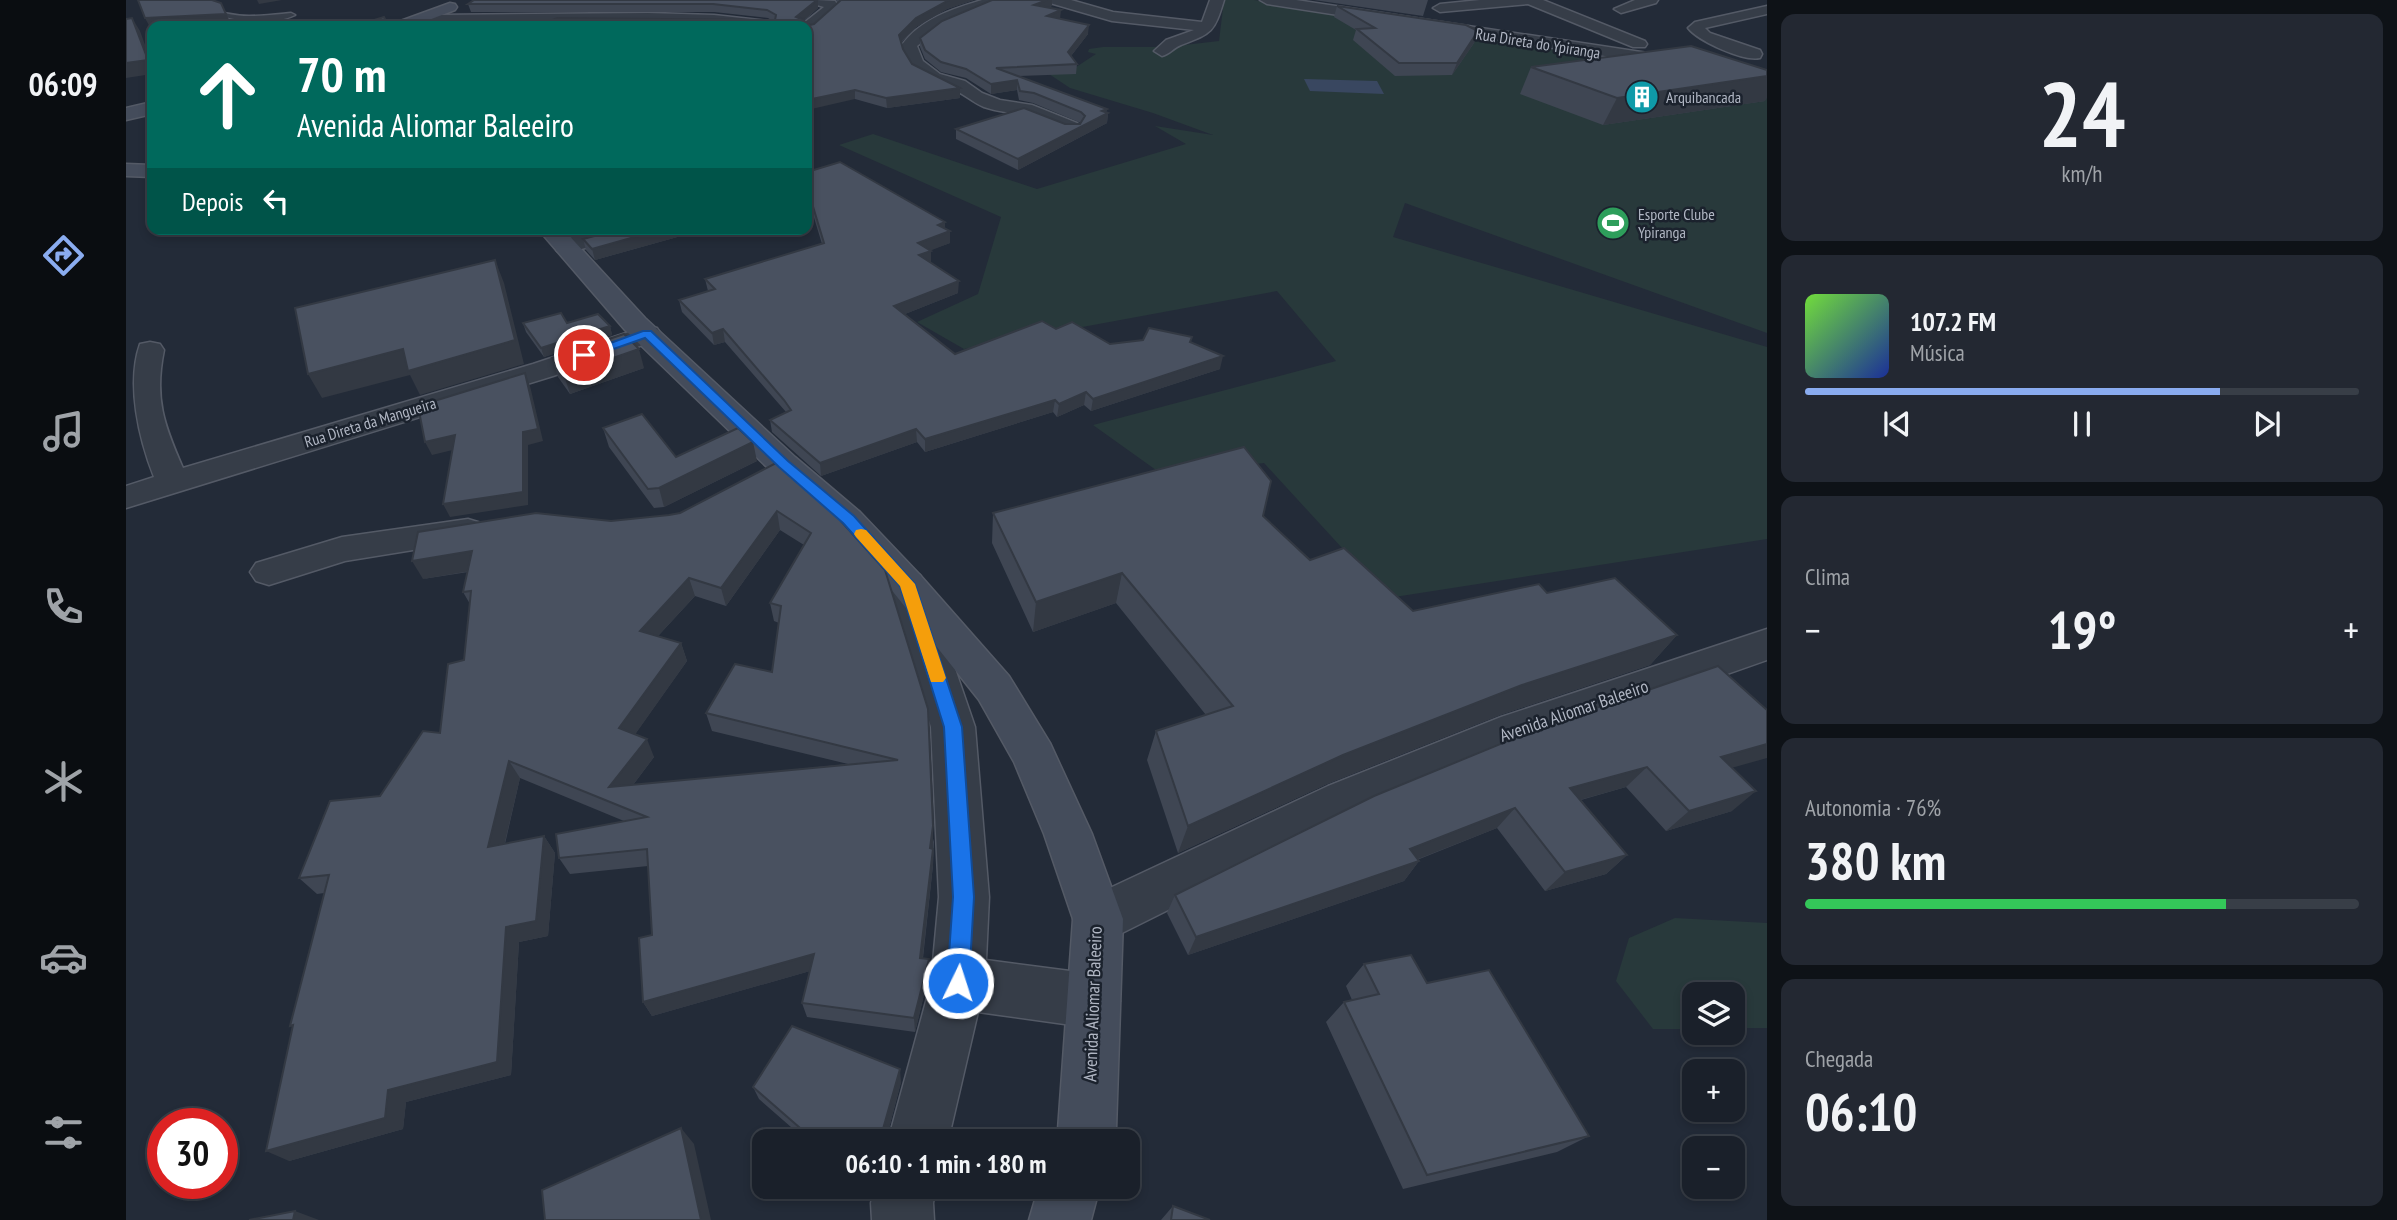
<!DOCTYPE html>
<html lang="pt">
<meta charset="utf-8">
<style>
body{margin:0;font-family:"PT Sans Narrow",sans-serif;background:#232832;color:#f1f3f6;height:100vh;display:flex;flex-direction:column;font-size:26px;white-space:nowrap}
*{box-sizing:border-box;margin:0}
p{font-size:23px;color:#9fa3a8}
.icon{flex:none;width:38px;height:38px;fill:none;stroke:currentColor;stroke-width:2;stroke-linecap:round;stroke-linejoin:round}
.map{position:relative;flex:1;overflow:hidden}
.sheet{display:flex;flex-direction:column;gap:14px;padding:14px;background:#0e1217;width:630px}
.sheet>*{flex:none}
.hud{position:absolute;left:21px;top:21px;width:665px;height:214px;border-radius:14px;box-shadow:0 4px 10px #0003,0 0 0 2px #383e47;background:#00695c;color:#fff;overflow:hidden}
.buttons{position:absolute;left:1556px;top:982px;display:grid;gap:14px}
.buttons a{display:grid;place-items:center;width:63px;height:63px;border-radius:14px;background:#1a202a;box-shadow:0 4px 10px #0003,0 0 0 2px #383e47;font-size:35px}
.speed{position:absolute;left:21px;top:1108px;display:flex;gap:14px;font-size:35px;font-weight:700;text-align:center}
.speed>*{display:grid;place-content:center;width:91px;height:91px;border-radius:50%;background:#1a202a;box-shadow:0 4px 10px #0003,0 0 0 2px #383e47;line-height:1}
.speed .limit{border:10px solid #d22;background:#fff;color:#111}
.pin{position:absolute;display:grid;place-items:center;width:60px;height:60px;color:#fff;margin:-30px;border:4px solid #fff;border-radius:50%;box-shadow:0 2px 7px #0007}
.me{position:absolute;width:77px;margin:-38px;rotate:4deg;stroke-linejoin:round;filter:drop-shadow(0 0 5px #0008)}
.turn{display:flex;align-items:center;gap:24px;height:147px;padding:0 35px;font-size:32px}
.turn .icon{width:91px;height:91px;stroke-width:2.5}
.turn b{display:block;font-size:49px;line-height:60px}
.then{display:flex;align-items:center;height:66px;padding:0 35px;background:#0003;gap:14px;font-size:26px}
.big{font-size:52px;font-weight:600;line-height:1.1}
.sheet .tile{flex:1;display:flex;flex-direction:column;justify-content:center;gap:10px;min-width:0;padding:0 24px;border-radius:14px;background:#232832}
.sheet .dial{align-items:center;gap:0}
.dial b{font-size:91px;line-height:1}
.song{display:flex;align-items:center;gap:21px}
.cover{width:84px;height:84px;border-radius:10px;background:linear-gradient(135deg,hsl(100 70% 55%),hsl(230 70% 35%))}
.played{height:7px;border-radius:4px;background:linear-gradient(90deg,#8aacf0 75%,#383e47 75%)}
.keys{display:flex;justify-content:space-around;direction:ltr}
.heat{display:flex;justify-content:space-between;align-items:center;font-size:38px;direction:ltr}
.charge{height:10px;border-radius:5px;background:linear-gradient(90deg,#34c759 76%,#383e47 0)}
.trip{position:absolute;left:626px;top:1129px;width:388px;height:70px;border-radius:14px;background:#1a202a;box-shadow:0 4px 10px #0003,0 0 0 2px #383e47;font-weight:600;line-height:70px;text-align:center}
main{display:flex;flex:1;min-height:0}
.menu{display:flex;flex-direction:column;width:126px;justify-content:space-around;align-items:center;background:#0a0d11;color:#9fa3a8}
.menu .icon{width:49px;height:49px}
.menu .on{color:#8aacf0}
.menu b{font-size:32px;color:#f1f3f6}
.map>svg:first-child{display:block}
</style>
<main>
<nav class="menu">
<b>06:09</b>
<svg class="icon on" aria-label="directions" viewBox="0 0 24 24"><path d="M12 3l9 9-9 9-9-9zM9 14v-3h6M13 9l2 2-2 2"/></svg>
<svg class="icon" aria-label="music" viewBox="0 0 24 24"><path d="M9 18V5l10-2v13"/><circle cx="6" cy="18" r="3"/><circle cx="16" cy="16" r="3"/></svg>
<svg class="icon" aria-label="phone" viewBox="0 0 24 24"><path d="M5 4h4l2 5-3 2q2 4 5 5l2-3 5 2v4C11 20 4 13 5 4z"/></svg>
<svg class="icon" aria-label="climate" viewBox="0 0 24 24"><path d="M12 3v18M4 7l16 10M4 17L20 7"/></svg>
<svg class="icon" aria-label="car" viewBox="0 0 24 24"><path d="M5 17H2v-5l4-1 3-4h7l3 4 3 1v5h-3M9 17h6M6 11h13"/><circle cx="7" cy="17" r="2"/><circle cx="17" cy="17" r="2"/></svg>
<svg class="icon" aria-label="filters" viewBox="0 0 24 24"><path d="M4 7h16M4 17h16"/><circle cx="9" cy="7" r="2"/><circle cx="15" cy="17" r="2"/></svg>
</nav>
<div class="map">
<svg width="1641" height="1220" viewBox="0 0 1641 1220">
<rect width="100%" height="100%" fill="#232b38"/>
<g fill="#28393b">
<polygon points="1098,0 1128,0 1641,80 1641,333 1279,203 1267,237 1641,347 1641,539 1262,598 1138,463 1037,475 967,425 1210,361 1151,291 838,349 791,322 852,294 875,217 713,145 747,134 911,189 1060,144 1029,126 1087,135 1027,113 944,88 923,74 947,69 970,54 962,52 963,49 977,47 1041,47 1093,41"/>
<polygon points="1549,918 1641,923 1641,1028 1607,1028 1606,994 1568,994 1568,1029 1527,1029 1490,981 1503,938"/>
</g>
<polygon fill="#394760" points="1178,79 1251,81 1258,94 1184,91"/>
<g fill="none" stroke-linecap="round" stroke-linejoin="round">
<defs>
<path id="lane" d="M66,0H74C98,22 135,16 165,13L169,15C143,28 87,21 66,0Z"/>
<g id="street">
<polygon points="690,0 709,1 713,8 687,31 681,33 681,26 674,26 698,7 691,5"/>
<path d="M856,0H879L815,27L791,46L797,61L814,74L839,81L856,93L874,100L906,105L951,123L954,127L951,131C934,135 916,121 900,116C887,112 872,112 858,107C846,102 837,93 825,88C796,76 786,79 775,46C794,19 826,9 856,0Z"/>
<path d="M922,0H945L987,12L1076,22L1084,0H1098C1088,33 1086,33 1055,45C1047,48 1044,54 1036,56L1028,51L1040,40L1068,30L986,21L924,3Z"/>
<polygon points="1134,0 1170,0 1641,71 1641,81 1141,4"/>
<polygon points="1354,0 1417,0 1519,41 1521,44 1519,47 1507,47 1402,4 1314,12 1307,8 1314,4"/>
<polygon points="1509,0 1532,0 1530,3 1495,13 1488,9"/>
<path d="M1641,6V14L1579,28L1584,33L1634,50L1636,54L1634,58C1618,62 1572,41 1562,28L1569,22Z"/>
<polygon points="522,13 588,15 642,21 650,26 522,23 311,25 303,20 311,15"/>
<polygon points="476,229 517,229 513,234 440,253 431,251 428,246 431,241"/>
<path d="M521,326L531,328L535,334L531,340L427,376L0,508V486L28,477C13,439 0,384 14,344L24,342L34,344L38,350C28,398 38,425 57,468L407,364Z"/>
<polygon points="342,519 355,523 360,531 355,539 219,561 143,585 130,581 124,572 130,563 216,537"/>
<polygon points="781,571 794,575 800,584 849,727 863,897 860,960 967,974 986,982 994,1001 986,1020 967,1028 852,1012 822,1141 762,1141 805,983 813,897 805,727 762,584 768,575"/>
<polygon points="1641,629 1641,660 1405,743 1234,814 990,936 972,943 954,936 947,919 954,902 1202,786 1375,717"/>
<polygon points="749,1186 810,1186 807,1203 808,1220 746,1220 745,1203"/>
</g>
<g id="secondary">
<polygon points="324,3 329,4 331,7 329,10 287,26 266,26 269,23"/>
<polygon points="26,102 26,114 0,120 0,108"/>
<polygon points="0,164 26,165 26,177 0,176"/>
<polygon points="412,229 437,229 519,318 669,457 734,512 794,575 883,676 924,743 966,834 997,919 990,1130 988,1141 928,1141 932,1130 947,919 918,834 888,762 853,700 768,593 710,528 645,471 499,330"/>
<polygon points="913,1186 974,1186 965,1220 903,1220"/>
</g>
</defs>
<use href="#lane" stroke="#545a66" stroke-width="3"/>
<use href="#street" stroke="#545a66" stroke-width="3"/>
<use href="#secondary" stroke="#545a66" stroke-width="3"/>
<use href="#lane" fill="#363d48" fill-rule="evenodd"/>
<use href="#street" fill="#363d48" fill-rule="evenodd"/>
<use href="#secondary" fill="#444c5b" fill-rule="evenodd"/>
</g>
<g fill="#3f4653" fill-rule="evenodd">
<polygon points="692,0 692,8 678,21 645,20 642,18 588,12 345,12 342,4"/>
<polygon points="710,0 848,0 821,9 790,27 775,43 777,49 786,64 834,88 834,98 761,108 729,99 688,24 712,3"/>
<polygon points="866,0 926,0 926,6 922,8 934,19 962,34 945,56 951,64 950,74 893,76 981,109 980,112 982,113 981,123 892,170 830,139 830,129 954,124 955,123 907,103 893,100 891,90 865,94 840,78 815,72 799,59 794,47 794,38"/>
<polygon points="1188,0 1302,0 1297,16"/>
<polygon points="1211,6 1352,31 1348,43 1326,75 1269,76 1227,40 1230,30 1208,17"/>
<polygon points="1405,67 1639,101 1477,125 1394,94"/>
<polygon points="681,172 819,222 819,229 824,243 804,250 805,262 804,262 832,293 779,314 829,354 930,329 984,344 1065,342 1094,369 965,411 958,405 931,417 927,412 799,452 791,442 695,476 646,432 644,420 660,412 599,342 588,345 556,312 553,300 582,291 579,279 696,244 683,201 681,201"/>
<polygon points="495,229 580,229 469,260 460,250 457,239"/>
<polygon points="397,323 484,326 486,335 418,357 400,332"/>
<polygon points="426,358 518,368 444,394 432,377"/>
<polygon points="477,428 550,457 631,461 538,507 528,508 483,447"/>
<path d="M706,511L808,842L807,865L797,958L803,959V974L789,1032L681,1017L676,1003L684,971L526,1016L517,1002L526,935L522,866L444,874L433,858L498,821L394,778L379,844L418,836L429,853L422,936L393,942L385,1075L280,1102L277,1129L163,1161L198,893L191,894L173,878L314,733L338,660L344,604L337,592L342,572L297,579L485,521L543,515L554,513ZM654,530L678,545L644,603L648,621L653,623L646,672L580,713L586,731L722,764L507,785L528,757L509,734L561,661L555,643L532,636L569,596L600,606Z"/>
<polygon points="867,513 1137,516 1184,560 1287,611 1421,593 1551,635 1524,665 1374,715 1201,784 1052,853 1021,760 1030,731 1080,715 990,603 907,632 866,543"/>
<polygon points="1423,724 1606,768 1606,811 1540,831 1500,787 1455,800 1501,855 1480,874 1419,891 1371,828 1291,860 1293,861 1278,881 1062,955 1041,913 1049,895"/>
<polygon points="1238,964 1301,983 1463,1136 1431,1152 1277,1189 1200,1022 1218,1002 1226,1000 1220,986"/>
<polygon points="775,1082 762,1132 764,1141 681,1141 633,1099 627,1087"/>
<polygon points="733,1186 745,1186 742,1194"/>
<polygon points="1047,1206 1084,1220 1035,1220"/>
</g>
<g fill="#333943">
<polygon points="131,0 156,0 133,4"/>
<polygon points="692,0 692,8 671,26 670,17"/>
<polygon points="823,0 848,0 821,9 790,27 773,44 773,35 790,18"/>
<polygon points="921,0 926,0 926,6 908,13 908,5"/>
<polygon points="95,3 106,26 26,26 26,31 19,18"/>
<polygon points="935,10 934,19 921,16"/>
<polygon points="6,18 14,31 26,64 26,74 0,78 0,63"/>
<polygon points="963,25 962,34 941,61 942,52"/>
<polygon points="1352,31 1348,43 1326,75 1331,63"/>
<polygon points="1641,76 1641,98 1639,101 1477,125 1491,98"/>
<polygon points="891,80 891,90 865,94 865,84"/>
<polygon points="834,88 834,98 761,108 760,98"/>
<polygon points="729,90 729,99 681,110 681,100"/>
<polygon points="981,109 980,114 982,113 981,123 892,170 892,159 976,116 976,111"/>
<polygon points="681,190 682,190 683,201 681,201"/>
<polygon points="819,222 819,233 824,231 824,243 793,255 792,243 812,225"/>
<polygon points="444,229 465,229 446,234"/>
<polygon points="537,229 580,229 469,260 466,249"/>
<polygon points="805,251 805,262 793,267 793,255"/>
<polygon points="369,260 378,283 398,364 294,395 284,375 196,398 182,374"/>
<polygon points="833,281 832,293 769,318 768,306"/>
<polygon points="484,326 486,335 418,357 415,348"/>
<polygon points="597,329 599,342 588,345 586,333"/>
<polygon points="513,349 518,368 444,394 438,375"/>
<polygon points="1097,356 1094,369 965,411 967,399"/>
<polygon points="399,373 404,386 417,441 402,445 402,505 324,517 317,504 397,432"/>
<polygon points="960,392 958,405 931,417 933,404"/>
<polygon points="929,400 927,412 799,452 799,439"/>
<polygon points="790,429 791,442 695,476 694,463"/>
<polygon points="329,435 335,448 306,455 299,442"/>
<polygon points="627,442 631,461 538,507 533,488"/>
<polygon points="651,511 654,530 600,606 595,588"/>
<polygon points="346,551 356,569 297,579 286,561"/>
<polygon points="996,573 990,603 907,632 910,602"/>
<polygon points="563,578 569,596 520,649 514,631"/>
<polygon points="1551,635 1524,665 1374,715 1201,784 1052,853 1062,826 1217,755 1396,685"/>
<polygon points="555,643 561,661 501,746 493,728"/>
<polygon points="521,739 528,757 492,805 483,787"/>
<polygon points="1641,744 1641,758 1573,777 1595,757"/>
<polygon points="383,761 394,778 374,863 362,847"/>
<polygon points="1521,767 1500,787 1425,808 1444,788"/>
<polygon points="1630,791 1606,811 1540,831 1563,811"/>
<polygon points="1389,808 1371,828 1269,868 1284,849"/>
<polygon points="807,826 807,865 795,973 794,958 804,848"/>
<polygon points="418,836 429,853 422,936 393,942 385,1075 280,1102 277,1129 163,1161 140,1151 262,1090 380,927"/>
<polygon points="1501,855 1480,874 1419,891 1439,872"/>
<polygon points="1293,861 1278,881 1062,955 1070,937"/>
<polygon points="688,954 691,969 526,1016 517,1002"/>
<polygon points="803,959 803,974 789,1032 788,1018"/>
<polygon points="774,1069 775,1082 761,1136 762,1132 764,1141 758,1141 757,1129"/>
<polygon points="555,1128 568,1144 585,1220 575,1220"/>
<polygon points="739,1186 745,1186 742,1194"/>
<polygon points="169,1211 193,1220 167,1220"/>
</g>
<g fill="#495160" stroke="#333943" stroke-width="2" fill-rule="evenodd">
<polygon points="12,0 86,0 95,3 100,14 19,18"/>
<polygon points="348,0 691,0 670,17 678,20 679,26 414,26 431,18 649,20 650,15 641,10 587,4 342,4"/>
<polygon points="715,0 823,0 790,18 773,35 777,49 786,64 834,88 760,98 729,90 681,100 681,26 679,26 688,24"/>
<polygon points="866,0 921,0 908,5 935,10 921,16 963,25 942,52 951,64 870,68 981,109 976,111 982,113 892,159 830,129 898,108 939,124 954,124 959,116 955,112 908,93 894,91 891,80 865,84 840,69 815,62 799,50 794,38 816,21"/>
<polygon points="1211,6 1340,25 1352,31 1331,63 1273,63 1231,29 1249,28"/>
<polygon points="258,17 262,26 229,26"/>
<polygon points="6,18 22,60 0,63 0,19"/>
<polygon points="1565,46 1641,70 1641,76 1491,98 1405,67"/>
<polygon points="714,162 819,222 812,225 824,231 792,243 805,251 793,255 833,281 768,306 829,354 916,321 930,329 946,322 984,344 1017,340 1023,328 1066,337 1064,342 1097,356 967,399 960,392 933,404 929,400 799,439 790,429 694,463 644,420 665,410 658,400 597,329 586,333 553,300 589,289 579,279 698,243 682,190 681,190 681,172"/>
<polygon points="495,229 537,229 466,249 457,239"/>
<polygon points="369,260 389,340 282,371 277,349 182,374 169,308"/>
<polygon points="435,313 441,323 472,314 484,326 415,348 397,323"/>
<polygon points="498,334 513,349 438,375 426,358"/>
<polygon points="399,373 412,429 397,432 397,492 317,504 329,435 299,442 292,406"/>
<polygon points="516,414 550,457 612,428 627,442 533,488 522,489 477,428"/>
<polygon points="1118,447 1145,481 1137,516 1184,560 1218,548 1287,611 1413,584 1421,593 1489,578 1551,635 1396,685 1217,755 1062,826 1030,731 1107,706 996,573 910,602 867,513"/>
<path d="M650,463L706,511L759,570L802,709L807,826L804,848L807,849L794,958L803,959L788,1018L676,1003L688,954L517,1002L513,938L526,935L521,849L433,858L430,834L521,817L383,761L362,847L418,836L410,921L380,927L371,1062L262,1090L259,1118L140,1151L167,1025L164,1026L203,875L173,878L204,801L254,796L297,731L314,733L322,664L338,660L345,591L337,592L346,551L286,561L292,532L410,513L485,521L543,515L554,513ZM651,511L685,533L644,603L655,606L646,672L609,664L580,713L772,760L483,787L521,739L493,728L555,643L514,631L563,578L595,588Z"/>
<polygon points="1592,666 1641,710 1641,744 1595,757 1630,791 1563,811 1521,767 1444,788 1501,855 1439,872 1389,808 1284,849 1293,861 1070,937 1049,895 1248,796 1423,724"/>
<polygon points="1285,955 1301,983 1363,970 1463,1136 1301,1175 1218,1002 1253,994 1238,964"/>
<polygon points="666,1026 774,1069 757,1129 762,1132 758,1141 689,1141 627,1087"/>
<polygon points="555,1128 575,1220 419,1220 416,1190"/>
<polygon points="1047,1206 1084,1220 1045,1220"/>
<polygon points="169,1211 167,1220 123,1220"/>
</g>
<polygon fill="#1a73e8" stroke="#114b97" stroke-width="2" points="517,331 525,331 662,461 728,516 789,584 836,727 848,897 843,983 840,990 832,994 824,990 821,983 827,897 818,727 774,586 717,523 653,467 519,338 462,358 452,355"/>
<polygon fill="#f59e0b" points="735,529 740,530 789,584 820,678 817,682 805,682 774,586 730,537 728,534 730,530"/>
<defs>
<symbol id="building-disc" viewBox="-11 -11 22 22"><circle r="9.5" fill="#0f9aa8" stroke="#1b222d"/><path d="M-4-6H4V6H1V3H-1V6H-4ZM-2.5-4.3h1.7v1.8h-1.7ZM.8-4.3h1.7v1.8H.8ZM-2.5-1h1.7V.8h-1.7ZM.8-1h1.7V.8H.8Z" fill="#fff"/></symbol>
<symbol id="stadium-disc" viewBox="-11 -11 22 22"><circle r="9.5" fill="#2e9e5b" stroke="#1b222d"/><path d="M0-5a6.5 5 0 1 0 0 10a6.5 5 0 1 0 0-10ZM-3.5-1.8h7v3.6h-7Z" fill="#fff"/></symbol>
</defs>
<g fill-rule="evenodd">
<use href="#building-disc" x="1497" y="78" width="38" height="38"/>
<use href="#stadium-disc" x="1468" y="204" width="38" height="38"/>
</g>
<g text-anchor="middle" stroke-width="5" stroke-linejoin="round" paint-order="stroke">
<g font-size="16" fill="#b1b7c4" stroke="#1b222d">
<text transform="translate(1412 43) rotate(9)" y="6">Rua Direta do Ypiranga</text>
<text transform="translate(244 422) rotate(-17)" y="6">Rua Direta da Mangueira</text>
</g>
<g font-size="16" fill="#b1b7c4" stroke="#1b222d" text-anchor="start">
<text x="1540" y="103">Arquibancada</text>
<text x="1512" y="220">Esporte Clube<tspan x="1512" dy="18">Ypiranga</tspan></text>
</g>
<g font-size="18" fill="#b1b7c4" stroke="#1b222d">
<text transform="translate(1448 711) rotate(-19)" y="6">Avenida Aliomar Baleeiro</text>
<text transform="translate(967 1004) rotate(-88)" y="6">Avenida Aliomar Baleeiro</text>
</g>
</g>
</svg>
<div class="buttons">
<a><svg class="icon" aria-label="layers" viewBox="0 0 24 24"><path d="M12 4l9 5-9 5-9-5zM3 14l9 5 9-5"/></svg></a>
<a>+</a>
<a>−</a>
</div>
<div class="speed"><div class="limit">30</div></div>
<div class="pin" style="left:458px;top:355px;background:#d93025"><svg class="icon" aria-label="arrive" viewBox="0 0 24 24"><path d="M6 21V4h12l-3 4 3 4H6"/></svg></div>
<svg class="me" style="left:832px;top:983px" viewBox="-20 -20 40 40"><circle r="17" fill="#1a73e8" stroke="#fff" stroke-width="3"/><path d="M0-11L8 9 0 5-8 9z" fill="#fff"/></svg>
<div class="trip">06:10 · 1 min · 180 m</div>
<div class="hud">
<div class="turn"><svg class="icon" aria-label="ahead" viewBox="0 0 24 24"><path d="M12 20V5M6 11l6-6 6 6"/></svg><div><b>70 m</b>Avenida Aliomar Baleeiro</div></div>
<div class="then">Depois<svg class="icon" aria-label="left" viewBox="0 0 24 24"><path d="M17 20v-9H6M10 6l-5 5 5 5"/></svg></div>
</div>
</div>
<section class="sheet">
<div class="tile dial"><b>24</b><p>km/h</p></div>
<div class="tile">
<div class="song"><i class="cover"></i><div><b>107.2 FM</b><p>Música</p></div></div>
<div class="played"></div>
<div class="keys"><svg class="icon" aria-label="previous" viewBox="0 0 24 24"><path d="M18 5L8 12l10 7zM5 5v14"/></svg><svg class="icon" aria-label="pause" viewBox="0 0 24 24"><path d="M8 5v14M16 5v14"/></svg><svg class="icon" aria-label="next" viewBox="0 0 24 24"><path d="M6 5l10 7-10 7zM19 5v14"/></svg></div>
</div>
<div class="tile"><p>Clima</p>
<div class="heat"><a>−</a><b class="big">19°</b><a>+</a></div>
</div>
<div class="tile"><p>Autonomia · 76%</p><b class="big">380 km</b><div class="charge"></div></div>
<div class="tile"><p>Chegada</p><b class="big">06:10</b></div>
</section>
</main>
